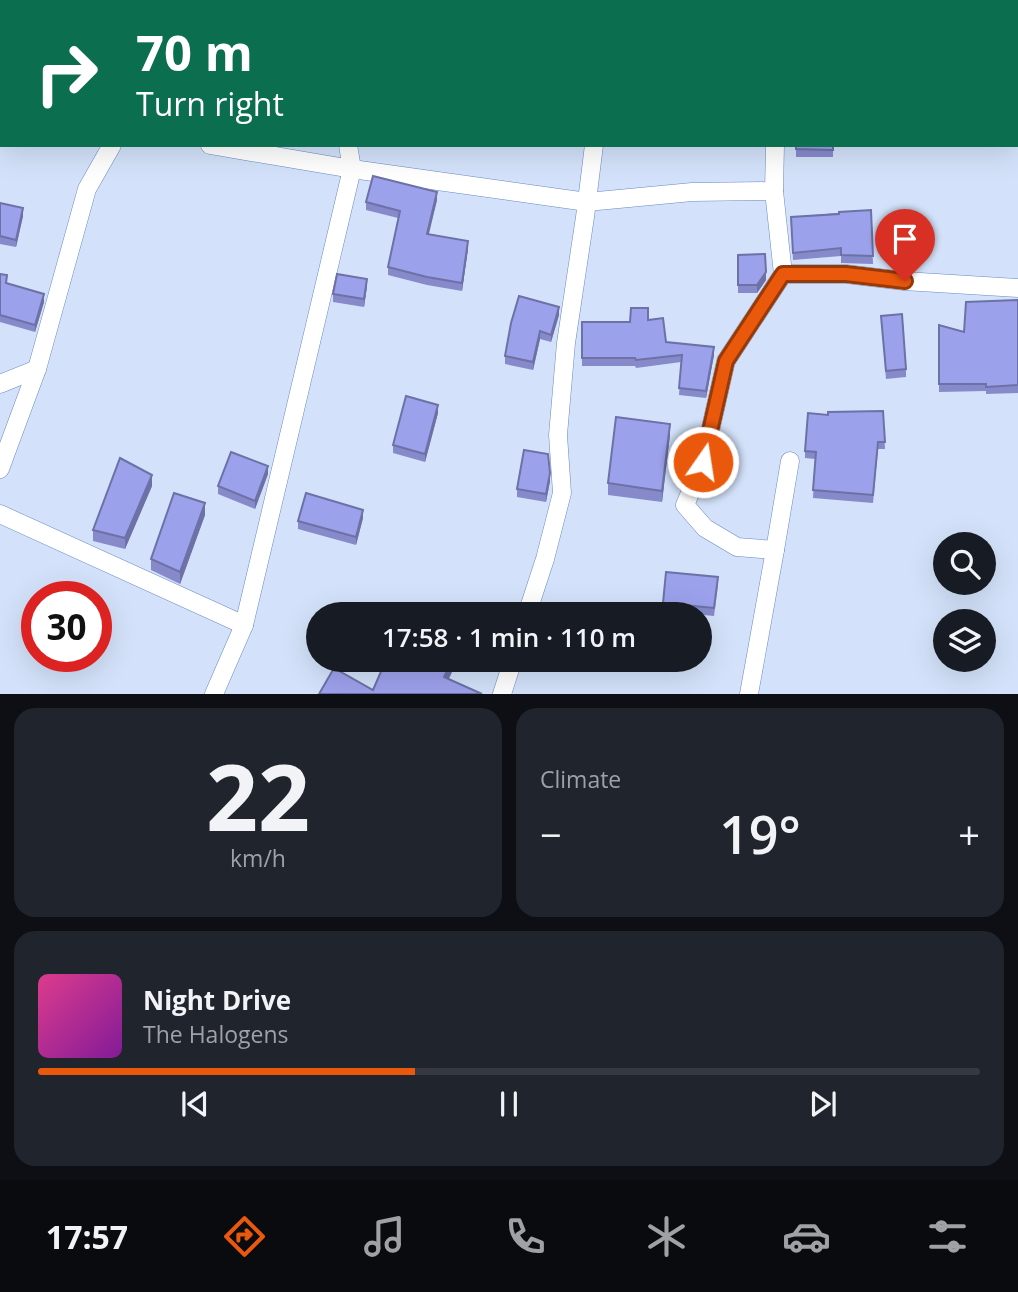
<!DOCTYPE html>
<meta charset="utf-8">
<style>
body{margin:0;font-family:"Open Sans",sans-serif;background:#20242c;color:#f1f3f6;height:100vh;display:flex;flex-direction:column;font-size:26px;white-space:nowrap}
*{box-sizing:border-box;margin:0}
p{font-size:23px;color:#9ea1a6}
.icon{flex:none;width:38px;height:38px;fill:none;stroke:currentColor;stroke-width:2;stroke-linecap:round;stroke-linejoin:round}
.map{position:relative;height:694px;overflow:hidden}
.drawer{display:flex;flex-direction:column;gap:14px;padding:14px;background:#0d0f14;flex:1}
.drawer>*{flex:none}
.top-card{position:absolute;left:0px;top:0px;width:1018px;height:147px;box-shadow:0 7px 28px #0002;background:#0b6e4f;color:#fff;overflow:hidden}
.tools{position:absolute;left:933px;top:532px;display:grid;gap:14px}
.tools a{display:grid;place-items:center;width:63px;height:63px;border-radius:50%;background:#171b24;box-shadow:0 7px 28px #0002;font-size:35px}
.speed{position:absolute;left:21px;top:581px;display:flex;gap:14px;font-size:35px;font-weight:700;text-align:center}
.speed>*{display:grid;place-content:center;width:91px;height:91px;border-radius:50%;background:#171b24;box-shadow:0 7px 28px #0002;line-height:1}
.speed .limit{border:10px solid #d22;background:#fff;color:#111}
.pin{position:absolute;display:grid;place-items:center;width:60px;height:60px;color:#fff;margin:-72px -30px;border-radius:50% 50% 50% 0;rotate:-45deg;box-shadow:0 0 7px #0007}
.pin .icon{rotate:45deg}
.me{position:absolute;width:77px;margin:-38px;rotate:13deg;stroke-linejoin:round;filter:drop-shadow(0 0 5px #0008)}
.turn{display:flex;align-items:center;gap:24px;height:147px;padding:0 21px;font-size:32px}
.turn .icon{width:91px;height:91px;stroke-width:2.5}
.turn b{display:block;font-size:49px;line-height:60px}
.big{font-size:52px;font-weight:600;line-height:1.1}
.drawer .card{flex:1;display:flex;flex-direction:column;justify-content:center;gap:10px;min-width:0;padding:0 24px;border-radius:21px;background:#20242c}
.drawer .dial{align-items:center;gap:0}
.dial b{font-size:91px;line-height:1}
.song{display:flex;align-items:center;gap:21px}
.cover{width:84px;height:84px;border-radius:10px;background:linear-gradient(135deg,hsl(330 70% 55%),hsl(290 70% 35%))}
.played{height:7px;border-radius:4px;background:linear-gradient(90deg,#ea580c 40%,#363941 40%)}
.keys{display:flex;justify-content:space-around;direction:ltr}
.heat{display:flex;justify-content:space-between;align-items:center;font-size:38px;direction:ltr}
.drawer .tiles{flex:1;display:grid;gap:14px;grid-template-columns:1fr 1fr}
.card:last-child{grid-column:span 2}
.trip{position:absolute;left:306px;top:602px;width:406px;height:70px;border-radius:35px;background:#171b24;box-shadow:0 7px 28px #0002;font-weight:600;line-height:70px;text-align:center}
.dock{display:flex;height:112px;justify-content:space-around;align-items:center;background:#090b0e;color:#9ea1a6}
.dock .icon{width:49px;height:49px}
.dock .selected{color:#ea580c}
.dock b{font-size:32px;color:#f1f3f6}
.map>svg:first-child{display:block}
</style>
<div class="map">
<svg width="1018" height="694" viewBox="0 0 1018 694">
<rect width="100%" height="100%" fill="#d3e2fa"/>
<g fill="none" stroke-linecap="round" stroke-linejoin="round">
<defs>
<g id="street">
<polyline points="579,0 579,2"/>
<polyline points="359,2 359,0"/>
<polyline points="721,2 724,0"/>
<polyline points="777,2 777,0"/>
<polyline points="210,145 352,169 587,202 692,192 774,191"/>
<polyline points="775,145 774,191 783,274"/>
<polyline points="0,384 37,369"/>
<polyline points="790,461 775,550 737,547 705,528 685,505 703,462 726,361 783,274 846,274 904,281 1018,288"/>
<polyline points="0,469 37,369 87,189 112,145"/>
<polyline points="0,514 244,625 352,169 348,145"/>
<polyline points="527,614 545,559 562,493 558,435 566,343 585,217 594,145"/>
<polyline points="214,694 244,625"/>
<polyline points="502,694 513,660"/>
<polyline points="749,694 775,550"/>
</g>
</defs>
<use href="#street" stroke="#698ac2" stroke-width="19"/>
<use href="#street" stroke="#fff" stroke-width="18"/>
</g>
<g fill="#868acb">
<polygon points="1017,96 1018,96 1018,147 989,147 989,145 1017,145"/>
<rect x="796" y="145" width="37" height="12"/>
<polygon points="437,200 428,235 468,249 462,291 427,285 388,275 388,267 398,218 366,210 366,202"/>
<polygon points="0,203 23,216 16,247 0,244"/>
<polygon points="871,210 873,264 841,263 841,256 793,260 791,217"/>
<polygon points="738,255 766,280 757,293 738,293"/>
<polygon points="0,274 7,283 44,302 35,332 0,322"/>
<polygon points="367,286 364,307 333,302 333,294"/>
<polygon points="1018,300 1018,393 986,394 986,391 939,392 939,325 964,332"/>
<polygon points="559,315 551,342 540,339 533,370 505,364 505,356"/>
<polygon points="881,316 906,369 906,377 886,379"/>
<polygon points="648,320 666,342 714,355 706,398 679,395 681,362 636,368 635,366 582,366 582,322 630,322"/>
<polygon points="883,411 885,449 878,449 873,503 813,498 815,459 805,458 805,451 828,415"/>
<polygon points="438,413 425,462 393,453 393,445"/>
<polygon points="670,435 662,502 608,495 608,483"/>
<polygon points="268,474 255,509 218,494 218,486"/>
<polygon points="550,481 546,502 517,497 517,489"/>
<polygon points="152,486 125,549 93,541 93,530"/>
<polygon points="205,515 180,584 151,570 151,559"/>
<polygon points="363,518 356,545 298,529 298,521"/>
<polygon points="718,585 714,616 663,611 663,603"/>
</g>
<g fill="#6d71a5">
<polygon points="437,192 437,200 427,242 427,234"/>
<polygon points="23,208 23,216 16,247 16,240"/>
<polygon points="468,241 468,249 462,291 462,283"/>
<polygon points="766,272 766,280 757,293 757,285"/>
<polygon points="367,279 367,286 364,307 364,299"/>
<polygon points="44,294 44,302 35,332 35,325"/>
<polygon points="559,307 559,315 551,342 551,335"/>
<polygon points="540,331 540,339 533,370 533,362"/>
<polygon points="714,347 714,355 706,398 706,391"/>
<polygon points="438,405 438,413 425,462 425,454"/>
<polygon points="670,424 670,435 662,502 662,491"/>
<polygon points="268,466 268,474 255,509 255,501"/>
<polygon points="550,473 550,481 546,502 546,494"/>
<polygon points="152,475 152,486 125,549 125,538"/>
<polygon points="205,503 205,515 180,584 180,572"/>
<polygon points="363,510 363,518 356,545 356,537"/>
<polygon points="452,660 452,672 444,690 444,677"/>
</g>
<g fill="#9ca1ec" stroke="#6d71a5" stroke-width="2">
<polygon points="294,0 324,0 325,2 294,2"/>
<rect x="475" y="0" width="47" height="2"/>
<polygon points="831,0 887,0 886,2 831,2"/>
<polygon points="2,79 2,123 0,122 0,84"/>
<rect x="1017" y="96" width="1" height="43"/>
<polygon points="796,145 833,145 833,150 796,149"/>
<polygon points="373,176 437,192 427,234 468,241 462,283 427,277 388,267 400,211 366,202"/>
<polygon points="0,203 23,208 16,240 0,236"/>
<polygon points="871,210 873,256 841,255 841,248 793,253 791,217 839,214 839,212"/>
<polygon points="765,254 766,272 757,285 738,285 738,255"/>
<polygon points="0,274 7,275 6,283 44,294 35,325 0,315"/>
<polygon points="337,274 367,279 364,299 333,294"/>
<polygon points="519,296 559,307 551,335 540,331 533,362 505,356 511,323"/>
<polygon points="1018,300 1018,385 986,387 986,384 939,384 939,325 964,332 966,302"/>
<polygon points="631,308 648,308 648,320 663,318 666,342 714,347 706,391 679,388 682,355 636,360 635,358 582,358 582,322 630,322"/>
<polygon points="902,314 906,369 886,371 881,316"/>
<polygon points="406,396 438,405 425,454 393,445"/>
<polygon points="883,411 885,442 878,442 873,495 813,490 816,452 805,451 808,413 828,415 828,412"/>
<polygon points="616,417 670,424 662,491 608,483"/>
<polygon points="524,450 548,454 550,473 546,494 517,489"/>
<polygon points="231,452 268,466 255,501 218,486"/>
<polygon points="120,458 152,475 125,538 93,530"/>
<polygon points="174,493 205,503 180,572 151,559"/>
<polygon points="306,493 363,510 356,537 298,521"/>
<polygon points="666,572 718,577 714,608 663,603"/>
<polygon points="386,660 403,660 422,668 425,660 452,660 444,677 482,694 319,694 334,668 373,690"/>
</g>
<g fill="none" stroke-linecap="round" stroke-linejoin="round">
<defs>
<polyline id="route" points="703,462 726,361 783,274 846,274 905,281"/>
</defs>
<use href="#route" stroke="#983908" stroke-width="18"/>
<use href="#route" stroke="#ea580c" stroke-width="12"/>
</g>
</svg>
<div class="tools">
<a><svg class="icon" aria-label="search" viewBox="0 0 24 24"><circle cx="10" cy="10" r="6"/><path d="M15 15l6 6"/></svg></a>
<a><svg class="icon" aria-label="layers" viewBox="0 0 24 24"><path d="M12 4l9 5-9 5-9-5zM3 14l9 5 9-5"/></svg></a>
</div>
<div class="speed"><div class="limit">30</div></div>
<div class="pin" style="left:905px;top:281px;background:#d93025"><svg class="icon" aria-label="arrive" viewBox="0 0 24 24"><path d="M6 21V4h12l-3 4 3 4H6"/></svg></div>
<svg class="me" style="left:703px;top:462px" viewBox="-20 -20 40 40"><circle r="17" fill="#ea580c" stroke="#fff" stroke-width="3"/><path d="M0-11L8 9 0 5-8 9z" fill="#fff"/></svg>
<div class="trip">17:58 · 1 min · 110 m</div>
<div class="top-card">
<div class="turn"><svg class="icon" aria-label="right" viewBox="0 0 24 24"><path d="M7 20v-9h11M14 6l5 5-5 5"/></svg><div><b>70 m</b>Turn right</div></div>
</div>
</div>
<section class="drawer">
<div class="tiles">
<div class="card dial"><b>22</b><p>km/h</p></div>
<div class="card"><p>Climate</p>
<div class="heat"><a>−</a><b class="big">19°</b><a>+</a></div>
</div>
<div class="card">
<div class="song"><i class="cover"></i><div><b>Night Drive</b><p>The Halogens</p></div></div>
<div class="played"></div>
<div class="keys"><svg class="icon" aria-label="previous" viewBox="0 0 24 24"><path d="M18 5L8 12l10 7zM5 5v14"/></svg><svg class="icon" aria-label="pause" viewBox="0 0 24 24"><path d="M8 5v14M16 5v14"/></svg><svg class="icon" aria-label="next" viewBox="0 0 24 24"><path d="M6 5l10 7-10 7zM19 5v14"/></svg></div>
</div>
</div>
</section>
<nav class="dock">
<b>17:57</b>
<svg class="icon selected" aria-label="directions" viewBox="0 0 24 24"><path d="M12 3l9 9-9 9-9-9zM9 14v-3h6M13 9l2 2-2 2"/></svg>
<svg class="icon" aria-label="music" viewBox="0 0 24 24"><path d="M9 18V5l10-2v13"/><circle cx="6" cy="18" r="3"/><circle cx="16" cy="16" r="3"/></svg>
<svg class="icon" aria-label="phone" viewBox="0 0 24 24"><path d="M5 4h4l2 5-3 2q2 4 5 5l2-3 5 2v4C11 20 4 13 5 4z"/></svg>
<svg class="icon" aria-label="climate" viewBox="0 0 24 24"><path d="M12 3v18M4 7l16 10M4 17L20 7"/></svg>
<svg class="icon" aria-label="car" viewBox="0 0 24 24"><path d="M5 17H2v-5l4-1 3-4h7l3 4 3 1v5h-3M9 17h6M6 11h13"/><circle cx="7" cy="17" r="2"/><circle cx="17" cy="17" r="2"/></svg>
<svg class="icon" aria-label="filters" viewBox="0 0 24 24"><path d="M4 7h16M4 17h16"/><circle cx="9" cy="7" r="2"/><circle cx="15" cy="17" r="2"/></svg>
</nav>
